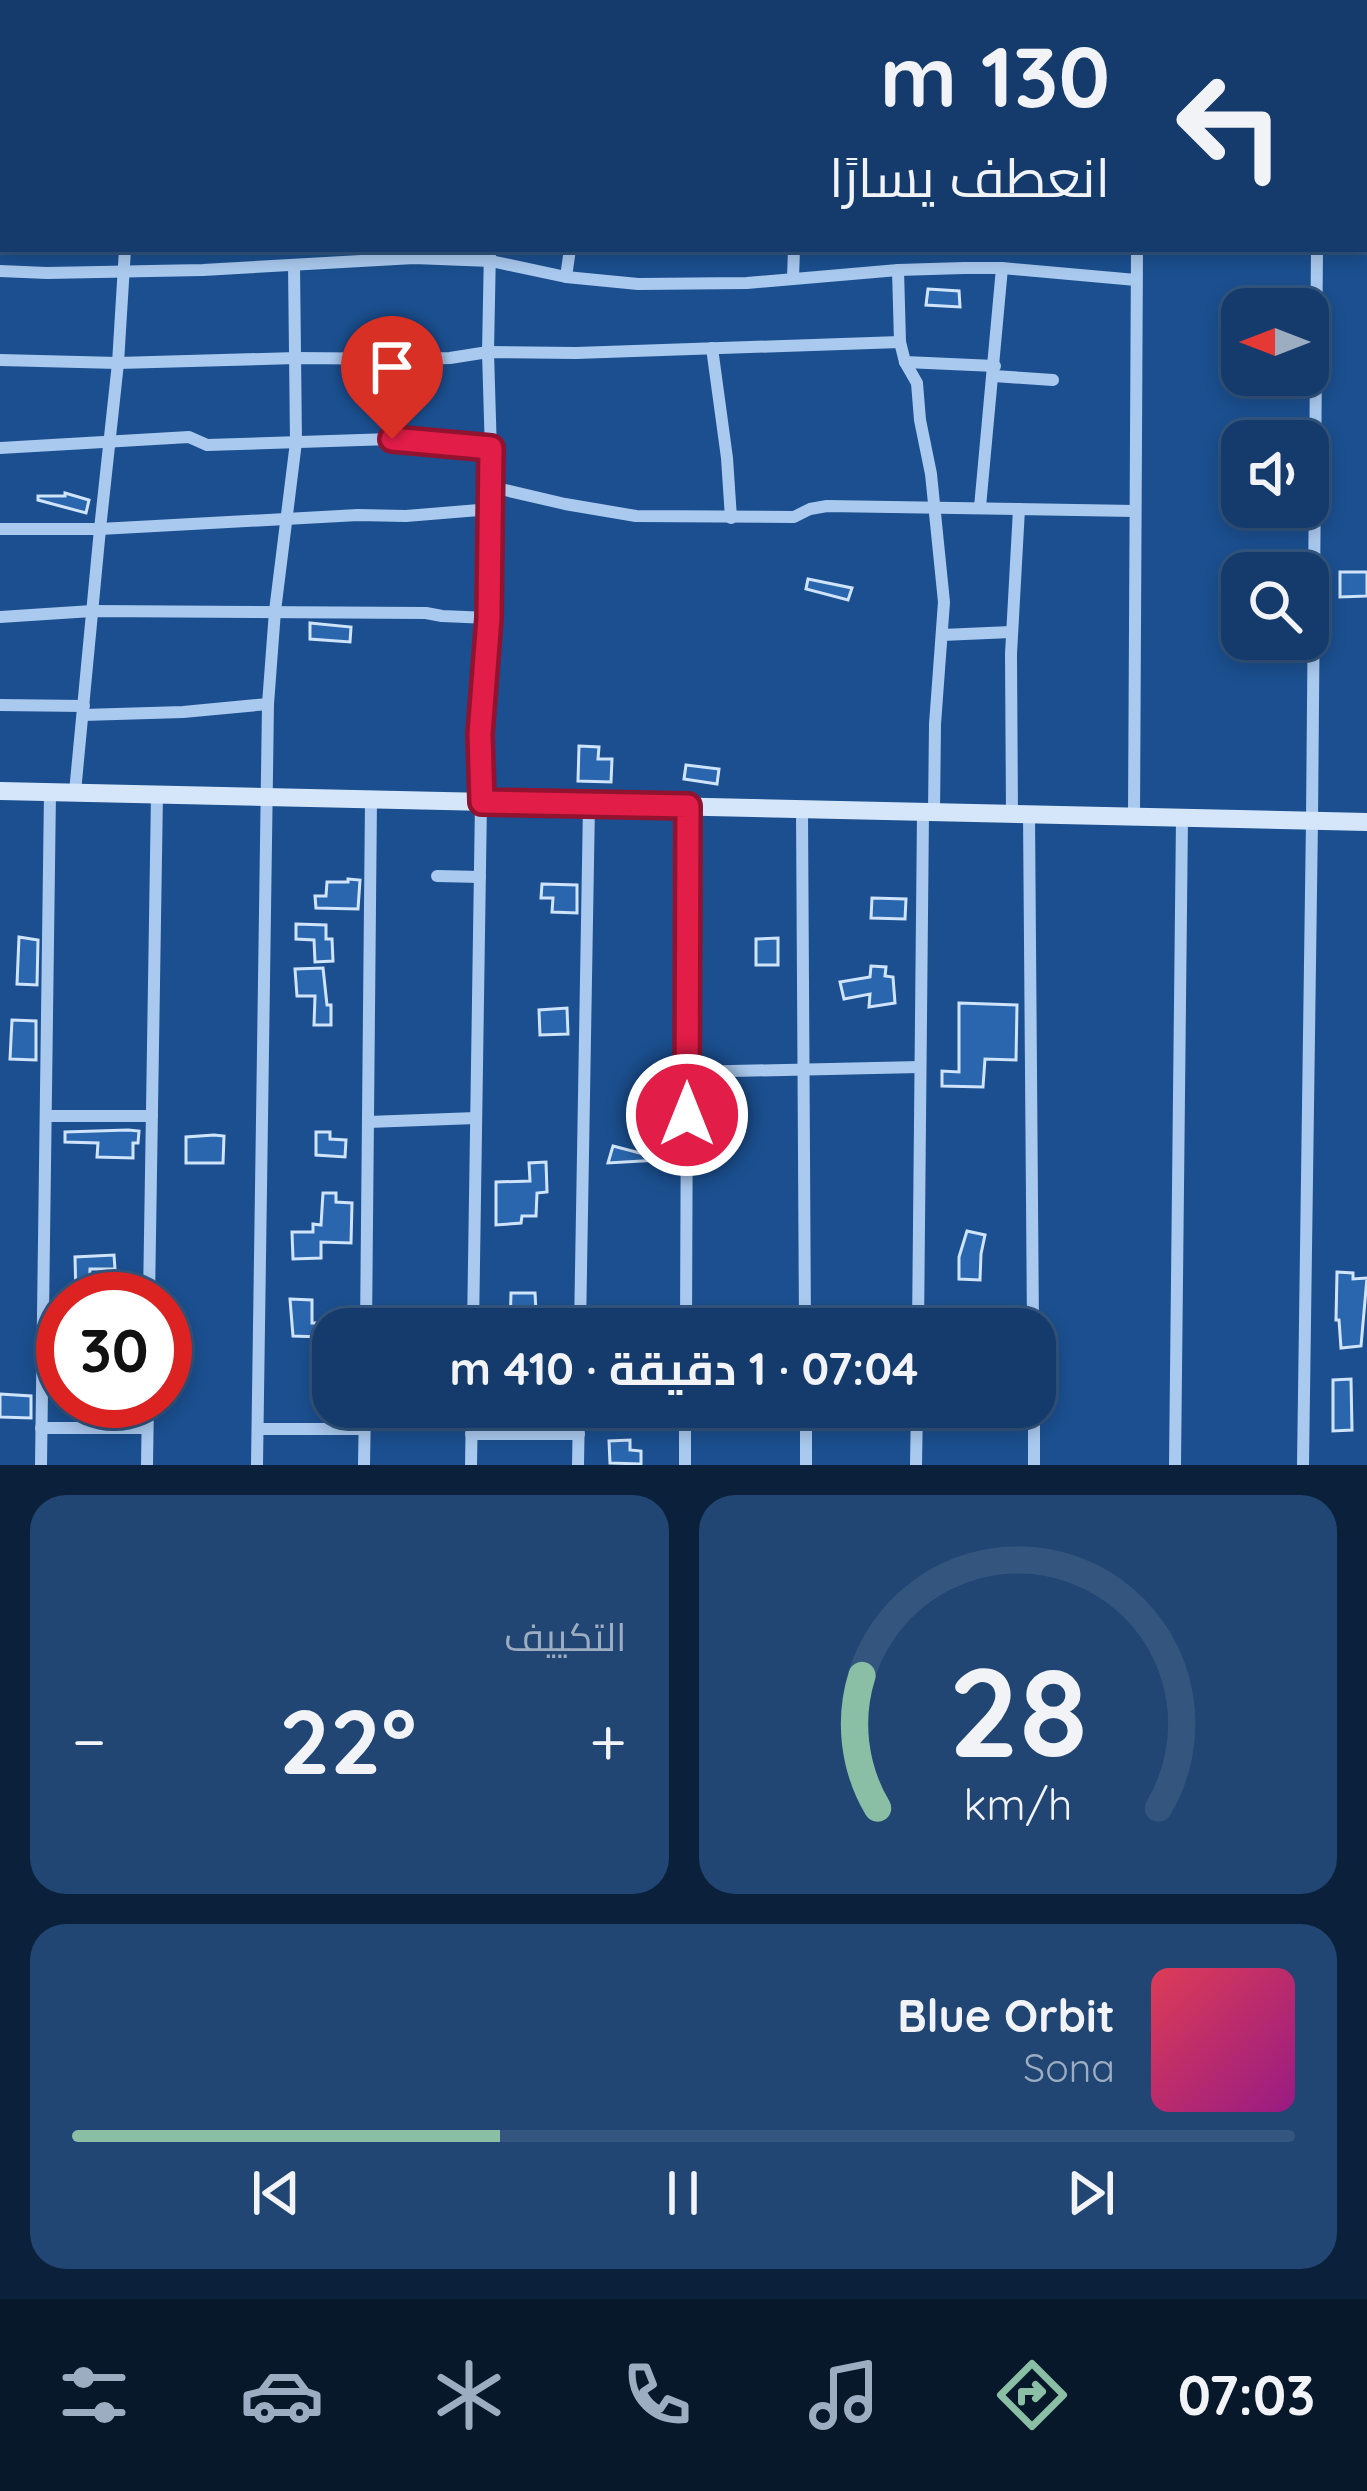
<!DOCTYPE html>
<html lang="ar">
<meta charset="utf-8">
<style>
body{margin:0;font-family:Quicksand,Cairo,sans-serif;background:#214673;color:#f1f3f6;direction:rtl;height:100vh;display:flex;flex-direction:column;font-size:45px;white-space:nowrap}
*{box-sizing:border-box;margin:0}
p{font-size:39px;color:#9dadc1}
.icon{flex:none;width:66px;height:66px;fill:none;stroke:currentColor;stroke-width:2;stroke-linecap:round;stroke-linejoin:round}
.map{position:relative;height:1465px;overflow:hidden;direction:ltr}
.panel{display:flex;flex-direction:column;gap:30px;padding:30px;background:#0b203b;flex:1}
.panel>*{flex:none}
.banner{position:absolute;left:0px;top:0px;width:1368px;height:252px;box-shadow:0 6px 18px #0003,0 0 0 3px #33557e;direction:rtl;background:#143b6b;color:#f1f3f6;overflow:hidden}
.needle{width:78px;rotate:270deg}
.controls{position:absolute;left:1221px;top:288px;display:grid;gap:24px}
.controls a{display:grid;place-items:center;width:108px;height:108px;border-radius:24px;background:#143b6b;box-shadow:0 6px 18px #0003,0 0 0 3px #33557e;font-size:60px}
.speed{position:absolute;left:36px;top:1272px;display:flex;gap:24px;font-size:60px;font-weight:700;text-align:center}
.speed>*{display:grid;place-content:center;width:156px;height:156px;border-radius:50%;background:#143b6b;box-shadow:0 6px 18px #0003,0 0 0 3px #33557e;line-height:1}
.speed .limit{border:18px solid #d22;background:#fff;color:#111}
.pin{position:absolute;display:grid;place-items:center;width:102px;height:102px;color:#fff;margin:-123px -51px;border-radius:50% 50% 50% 0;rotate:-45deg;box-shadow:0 0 12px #0007}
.pin .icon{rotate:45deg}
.me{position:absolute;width:132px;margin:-66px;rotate:0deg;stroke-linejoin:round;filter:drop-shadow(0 0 9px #0008)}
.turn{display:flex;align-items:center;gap:42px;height:252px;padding:0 60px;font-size:54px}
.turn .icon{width:156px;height:156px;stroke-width:2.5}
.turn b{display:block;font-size:84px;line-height:102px}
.big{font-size:90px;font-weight:700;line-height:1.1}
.panel .card{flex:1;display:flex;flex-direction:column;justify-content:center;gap:18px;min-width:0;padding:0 42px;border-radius:36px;background:#214673}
.panel .dial{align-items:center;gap:0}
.dial svg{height:312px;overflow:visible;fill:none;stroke:#33557e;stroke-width:7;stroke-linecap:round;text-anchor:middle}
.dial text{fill:#f1f3f6;stroke:none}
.song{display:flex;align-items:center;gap:36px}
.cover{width:144px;height:144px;border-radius:18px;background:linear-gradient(135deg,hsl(350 70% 55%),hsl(310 70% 35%))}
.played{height:12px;border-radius:6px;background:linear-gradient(90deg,#8abfa5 35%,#33557e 35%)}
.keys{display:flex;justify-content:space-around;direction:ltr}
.heat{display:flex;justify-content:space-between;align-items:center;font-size:66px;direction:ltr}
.panel .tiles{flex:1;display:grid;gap:30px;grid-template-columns:1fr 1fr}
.card:last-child{grid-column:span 2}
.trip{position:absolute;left:312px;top:1308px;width:744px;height:120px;border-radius:36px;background:#143b6b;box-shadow:0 6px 18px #0003,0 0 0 3px #33557e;font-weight:700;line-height:120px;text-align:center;direction:rtl}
.tabs{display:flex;height:192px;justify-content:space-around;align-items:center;background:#08182b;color:#9dadc1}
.tabs .icon{width:84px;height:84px}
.tabs .on{color:#8abfa5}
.tabs b{font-size:54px;color:#f1f3f6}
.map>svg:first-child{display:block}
</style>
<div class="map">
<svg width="1367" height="1465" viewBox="0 0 1367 1465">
<rect width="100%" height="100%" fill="#1b4f8f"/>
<g fill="#2a66ad" stroke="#cfe3fa" stroke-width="3">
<polygon points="928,289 959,291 960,307 926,305"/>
<polygon points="65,493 89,500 86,513 38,500 38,496 65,496"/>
<polygon points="1340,572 1367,572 1367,596 1340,597"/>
<polygon points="808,579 852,588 848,600 806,589"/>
<polygon points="310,623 351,627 350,642 310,639"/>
<polygon points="579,746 599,747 598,759 612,759 611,782 578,781"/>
<polygon points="686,765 719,769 717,784 684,779"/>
<polygon points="348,879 360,880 358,909 316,908 315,896 326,896 327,882 348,882"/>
<polygon points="542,884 577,885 577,913 552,912 553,898 541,898"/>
<polygon points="872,898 906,899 905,919 871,918"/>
<polygon points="296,924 326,925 326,939 332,939 333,961 315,962 314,940 296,939"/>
<polygon points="19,937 38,940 37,985 17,984"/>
<polygon points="778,938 778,965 756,965 756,939"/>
<polygon points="871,966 886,967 885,976 893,977 895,1003 869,1007 870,994 844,999 840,982 870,977"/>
<polygon points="323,968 327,1005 331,1005 331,1025 314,1025 315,996 297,996 295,969"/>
<polygon points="959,1003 1017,1005 1016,1060 985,1059 983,1087 942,1086 942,1071 959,1072"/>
<polygon points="567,1008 568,1034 540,1035 539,1010"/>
<polygon points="12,1020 36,1021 36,1060 10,1059"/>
<polygon points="658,1103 672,1104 671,1140 655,1139"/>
<polygon points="128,1130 139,1131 138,1143 133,1143 133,1158 97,1157 98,1143 65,1142 65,1132"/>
<polygon points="316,1132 330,1132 330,1139 346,1140 345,1157 316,1155"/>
<polygon points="214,1135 224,1136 223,1163 186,1163 186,1137"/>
<polygon points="613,1146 659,1158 659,1160 608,1163"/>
<polygon points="546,1162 547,1192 537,1193 536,1216 522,1216 521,1223 496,1225 496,1182 530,1181 529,1163"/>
<polygon points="323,1193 336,1193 336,1202 352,1203 351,1243 321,1242 321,1258 293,1259 292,1232 313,1232 313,1224 321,1225"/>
<polygon points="967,1231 985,1235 981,1254 980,1280 959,1279 959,1257"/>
<polygon points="114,1255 115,1269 90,1269 89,1298 76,1297 75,1257"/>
<polygon points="1337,1272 1353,1273 1353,1279 1367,1278 1361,1346 1341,1348 1339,1320 1336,1320"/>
<polygon points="511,1293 535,1293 537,1329 510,1329"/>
<polygon points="290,1299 312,1300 312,1323 322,1323 321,1337 293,1336"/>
<polygon points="1351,1379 1352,1430 1333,1431 1333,1380"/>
<polygon points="0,1394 31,1396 31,1418 0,1417"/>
<polygon points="526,1407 561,1407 561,1423 525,1423"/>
<polygon points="761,1407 792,1407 791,1426 761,1425"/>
<polygon points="630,1440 630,1450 641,1451 641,1464 610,1463 609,1441"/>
</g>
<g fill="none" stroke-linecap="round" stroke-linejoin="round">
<g stroke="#a9c9ee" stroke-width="12">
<polyline points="317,0 346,3"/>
<polyline points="384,0 385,3"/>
<polyline points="549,0 549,3"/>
<polyline points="150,3 150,0"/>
<polyline points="284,3 284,0"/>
<polyline points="476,3 477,0"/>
<polyline points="822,3 823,0"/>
<polyline points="1138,3 1138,0"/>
<polyline points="1318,3 1318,0"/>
<polyline points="1365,11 1367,11"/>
<polyline points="0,55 3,55"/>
<polyline points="0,138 3,139"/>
<polyline points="1365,212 1367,212"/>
<polyline points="898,270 900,342"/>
<polyline points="0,271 47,273 203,270 414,258 491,261 566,277 638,284 747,283 898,270 964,268 1002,268 1136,280"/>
<polyline points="566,277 570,249"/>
<polyline points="793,278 794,249"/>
<polyline points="712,348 727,458 731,518"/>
<polyline points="0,360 118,363 296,358 414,359 450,358 488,352 576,353 900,342 905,362 995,366"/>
<polyline points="905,362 917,383 920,420 931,474 944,602 935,724 934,812"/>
<polyline points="994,376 1053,380"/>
<polyline points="0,448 189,437 207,445 391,439 491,448"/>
<polyline points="492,487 565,504 636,516 794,517 810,509 827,506 1135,511"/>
<polyline points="980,507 1002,268"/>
<polyline points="0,529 100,529 358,515 406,516 491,509"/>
<polyline points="0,617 92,611 426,613 442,616 489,618"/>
<polyline points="942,635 1011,632"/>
<polyline points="0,705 84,706"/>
<polyline points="83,715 183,712 268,704"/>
<polyline points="75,792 100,529 118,363 125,249"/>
<polyline points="802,809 805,1329"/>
<polyline points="1012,814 1011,654 1019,509"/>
<polyline points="1029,814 1033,1329"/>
<polyline points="1134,816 1137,249"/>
<polyline points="437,876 480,877"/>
<polyline points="687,1072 920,1067"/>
<polyline points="46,1116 152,1116"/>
<polyline points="368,1122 476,1118"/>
<polyline points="149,1299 157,794"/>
<polyline points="366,1329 371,799"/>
<polyline points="473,1329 481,802 480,734 489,618 492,487 488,352 490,249"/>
<polyline points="580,1329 589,804"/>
<polyline points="686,1329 688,806"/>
<polyline points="918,1329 923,812"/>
<polyline points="806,1407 806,1465"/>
<polyline points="1034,1407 1034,1465"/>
<polyline points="41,1428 147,1428"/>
<polyline points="258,1429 364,1429"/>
<polyline points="471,1434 579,1434"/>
<polyline points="41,1465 50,792"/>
<polyline points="147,1465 148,1401"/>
<polyline points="257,1465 268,704 275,611 296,442 294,265"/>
<polyline points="364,1465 365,1407"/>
<polyline points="471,1465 472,1407"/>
<polyline points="578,1465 579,1407"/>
<polyline points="685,1465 685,1407"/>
<polyline points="916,1465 917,1407"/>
<polyline points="1175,1465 1182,817"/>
<polyline points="1303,1465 1312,820 1317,249"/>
</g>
<polyline stroke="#d6e6fa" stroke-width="18" points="0,791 1367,822"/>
</g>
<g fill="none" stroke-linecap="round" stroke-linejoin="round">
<defs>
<polyline id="route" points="392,439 491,448 489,618 480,734 482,802 688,806 687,1115"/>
</defs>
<use href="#route" stroke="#92132f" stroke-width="30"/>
<use href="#route" stroke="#e11d48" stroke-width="21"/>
</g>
</svg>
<div class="controls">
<a><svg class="needle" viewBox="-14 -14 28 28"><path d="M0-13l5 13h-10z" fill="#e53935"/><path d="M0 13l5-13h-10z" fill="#9dadc1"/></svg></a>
<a><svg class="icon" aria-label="sound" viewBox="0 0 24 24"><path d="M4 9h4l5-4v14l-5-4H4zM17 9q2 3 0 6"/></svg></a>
<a><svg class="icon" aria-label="search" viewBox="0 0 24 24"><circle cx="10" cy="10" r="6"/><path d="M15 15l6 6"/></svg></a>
</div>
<div class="speed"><div class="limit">30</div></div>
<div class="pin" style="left:392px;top:439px;background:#d93025"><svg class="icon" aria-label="arrive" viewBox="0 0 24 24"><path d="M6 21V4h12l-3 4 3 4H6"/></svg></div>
<svg class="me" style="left:687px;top:1115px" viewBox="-20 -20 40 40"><circle r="17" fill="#e11d48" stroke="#fff" stroke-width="3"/><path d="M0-11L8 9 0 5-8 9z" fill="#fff"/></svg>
<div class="trip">07:04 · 1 دقيقة · 410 m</div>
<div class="banner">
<div class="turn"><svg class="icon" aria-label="left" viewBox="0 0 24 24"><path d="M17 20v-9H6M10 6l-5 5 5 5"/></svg><div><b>130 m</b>انعطف يسارًا</div></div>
</div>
</div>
<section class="panel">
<div class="tiles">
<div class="card dial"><svg viewBox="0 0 100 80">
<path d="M14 69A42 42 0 1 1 86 69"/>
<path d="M14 69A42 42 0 0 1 10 35" stroke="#8abfa5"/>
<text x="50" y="56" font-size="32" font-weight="700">28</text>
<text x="50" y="72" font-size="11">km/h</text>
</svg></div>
<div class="card"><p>التكييف</p>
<div class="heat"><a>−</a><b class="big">22°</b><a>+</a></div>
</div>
<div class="card">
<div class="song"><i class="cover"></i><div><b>Blue Orbit</b><p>Sona</p></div></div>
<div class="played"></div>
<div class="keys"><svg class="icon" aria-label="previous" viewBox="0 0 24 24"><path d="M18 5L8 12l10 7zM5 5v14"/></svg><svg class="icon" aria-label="pause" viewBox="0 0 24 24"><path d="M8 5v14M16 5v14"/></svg><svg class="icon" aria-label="next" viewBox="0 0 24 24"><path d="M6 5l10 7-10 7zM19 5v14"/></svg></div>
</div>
</div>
</section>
<nav class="tabs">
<b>07:03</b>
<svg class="icon on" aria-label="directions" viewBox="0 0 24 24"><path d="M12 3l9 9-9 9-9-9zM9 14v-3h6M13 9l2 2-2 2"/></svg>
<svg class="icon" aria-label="music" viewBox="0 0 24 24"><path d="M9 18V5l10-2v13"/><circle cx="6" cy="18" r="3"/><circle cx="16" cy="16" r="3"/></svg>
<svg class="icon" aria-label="phone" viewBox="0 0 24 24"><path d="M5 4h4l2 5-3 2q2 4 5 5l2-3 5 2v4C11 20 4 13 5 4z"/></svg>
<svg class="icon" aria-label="climate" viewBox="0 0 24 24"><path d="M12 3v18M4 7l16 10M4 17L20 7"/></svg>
<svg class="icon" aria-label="car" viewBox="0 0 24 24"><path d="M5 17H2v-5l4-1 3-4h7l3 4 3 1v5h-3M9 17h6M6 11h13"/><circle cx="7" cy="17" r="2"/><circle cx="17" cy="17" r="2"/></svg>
<svg class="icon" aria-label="filters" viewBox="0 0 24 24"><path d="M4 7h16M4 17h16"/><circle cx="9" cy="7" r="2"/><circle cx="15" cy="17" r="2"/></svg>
</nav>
